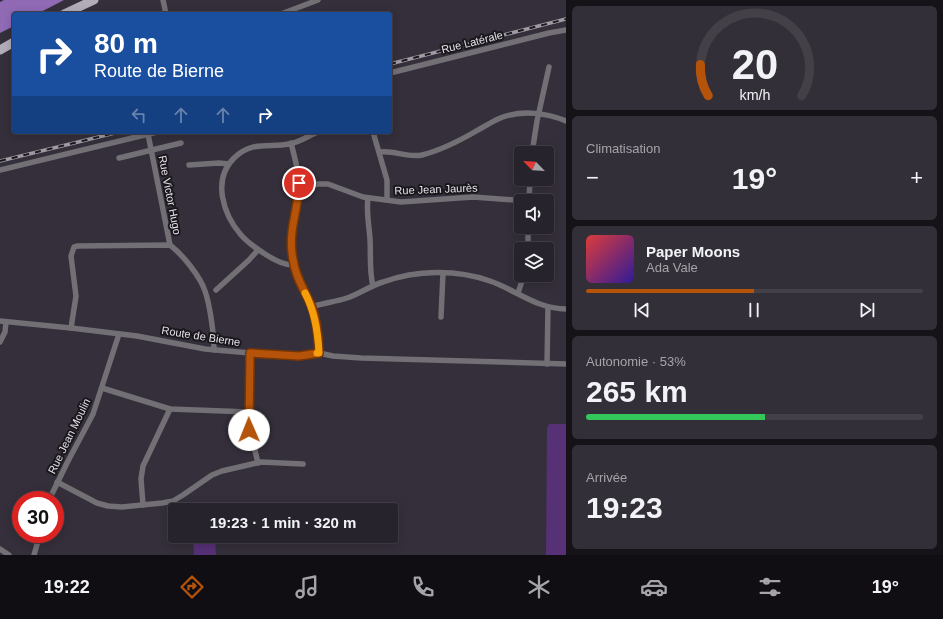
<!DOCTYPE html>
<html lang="fr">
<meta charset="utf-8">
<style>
body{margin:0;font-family:Arial,sans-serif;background:#332f38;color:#f1f3f6;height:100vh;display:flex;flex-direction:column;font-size:15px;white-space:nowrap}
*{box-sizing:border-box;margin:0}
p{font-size:13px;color:#a4a4a9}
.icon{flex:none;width:22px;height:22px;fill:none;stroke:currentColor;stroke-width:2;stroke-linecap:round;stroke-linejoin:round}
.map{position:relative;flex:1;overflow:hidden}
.panel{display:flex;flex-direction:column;gap:6px;padding:6px;background:#151318;width:377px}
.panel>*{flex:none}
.hud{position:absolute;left:12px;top:12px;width:380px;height:122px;border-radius:4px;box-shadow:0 2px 10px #0003,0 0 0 1px #434048;background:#1a4fa0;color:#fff;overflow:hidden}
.needle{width:26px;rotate:295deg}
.buttons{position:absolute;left:514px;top:146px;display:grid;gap:8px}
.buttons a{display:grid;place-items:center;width:40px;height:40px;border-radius:4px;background:#27232c;box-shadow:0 2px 10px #0003,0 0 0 1px #434048;font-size:20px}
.speed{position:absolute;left:12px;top:491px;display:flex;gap:8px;font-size:20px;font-weight:700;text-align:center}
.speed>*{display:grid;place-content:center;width:52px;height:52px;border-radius:50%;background:#27232c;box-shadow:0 2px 10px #0003,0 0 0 1px #434048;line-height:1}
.speed .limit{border:6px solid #d22;background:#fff;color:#111}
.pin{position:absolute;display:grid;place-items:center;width:34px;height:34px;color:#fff;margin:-17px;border:2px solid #fff;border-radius:50%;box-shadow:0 1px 4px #0007}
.me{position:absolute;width:44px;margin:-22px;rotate:359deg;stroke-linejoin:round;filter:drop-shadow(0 0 3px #0008)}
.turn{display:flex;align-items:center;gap:14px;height:84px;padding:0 16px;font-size:18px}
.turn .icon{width:52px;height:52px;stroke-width:2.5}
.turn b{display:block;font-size:28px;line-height:34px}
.lanes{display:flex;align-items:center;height:38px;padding:0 16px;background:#0003;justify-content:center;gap:20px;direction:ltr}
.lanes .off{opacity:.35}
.big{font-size:30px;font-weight:700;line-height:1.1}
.panel .widget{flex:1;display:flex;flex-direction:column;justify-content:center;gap:6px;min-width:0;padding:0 14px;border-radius:6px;background:#332f38}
.panel .dial{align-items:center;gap:0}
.dial svg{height:104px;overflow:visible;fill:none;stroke:#434048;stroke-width:7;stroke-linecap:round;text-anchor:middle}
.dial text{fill:#f1f3f6;stroke:none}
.song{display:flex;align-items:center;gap:12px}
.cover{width:48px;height:48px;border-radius:6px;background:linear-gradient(135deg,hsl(0 70% 55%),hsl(250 70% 35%))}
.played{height:4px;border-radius:2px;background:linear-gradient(90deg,#b45309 50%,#434048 50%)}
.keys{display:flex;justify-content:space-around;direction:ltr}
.heat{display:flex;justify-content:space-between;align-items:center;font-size:22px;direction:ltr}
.charge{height:6px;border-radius:3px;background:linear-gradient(90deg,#34c759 53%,#434048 0)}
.trip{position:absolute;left:168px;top:503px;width:230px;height:40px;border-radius:4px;background:#27232c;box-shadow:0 2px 10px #0003,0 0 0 1px #434048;font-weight:700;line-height:40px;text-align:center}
.tab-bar{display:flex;height:64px;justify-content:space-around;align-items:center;background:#100e12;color:#a4a4a9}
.tab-bar .icon{width:28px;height:28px}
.tab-bar .on{color:#b45309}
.tab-bar b{font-size:18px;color:#f1f3f6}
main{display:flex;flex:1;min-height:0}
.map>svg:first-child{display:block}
</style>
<main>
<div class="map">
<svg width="566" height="555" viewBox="0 0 566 555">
<rect width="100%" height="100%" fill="#342f3a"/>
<g fill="#563176">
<polygon points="549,424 566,424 566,555 546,555 547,428"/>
<polygon points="193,536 215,536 216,555 194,555"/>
</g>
<polygon fill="#906ab5" points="4,0 64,0 37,14 14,14 14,26 0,33 0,2"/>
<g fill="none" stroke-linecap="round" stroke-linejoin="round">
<g stroke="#726f75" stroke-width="5.5">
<polyline points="163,0 166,14"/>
<polyline points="281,14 318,0"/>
<polyline points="390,73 549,33 566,30"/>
<polyline points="361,132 368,132"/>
<polyline points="373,132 387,180 387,200"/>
<polyline points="148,134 170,245"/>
<path d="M291,143C295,159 300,176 299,192C297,217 289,233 293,259C295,276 304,289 311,305C317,320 318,336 319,353"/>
<path d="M380,152C394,150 407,158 422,155C442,150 461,140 478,130C486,126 494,120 503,117C523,110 547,113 566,121"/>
<polyline points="532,153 537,121 549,67"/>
<polyline points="119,158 181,143"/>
<polyline points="189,165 219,163 229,164"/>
<polyline points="0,170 157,132"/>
<polyline points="299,188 318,184 328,184 363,197 401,202 473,197 529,201"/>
<path d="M368,198C366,211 369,225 370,239C371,255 369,270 373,286"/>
<polyline points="529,201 530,179"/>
<polyline points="528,249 528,227"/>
<path d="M293,265C283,265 274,260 265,254C257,249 248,243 241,235C223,214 212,180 234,158C253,140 269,148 289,144C300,142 308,136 318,132"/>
<polyline points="216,290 249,260 258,250"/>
<polyline points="518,293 524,275"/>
<path d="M311,307C323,303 335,302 347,298C359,294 370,286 383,282C416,270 456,269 490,281C516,290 537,309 566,309"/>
<polyline points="441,317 443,273"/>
<polyline points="0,321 71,328 137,336 205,349 250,353 296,356 319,353 333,356 361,358 566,364"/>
<path d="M71,328L76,296L71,256L74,247L78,246L170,245C182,254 200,276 205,291C210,305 214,335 214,350"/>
<polyline points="0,342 5,332 6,322"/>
<polyline points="250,353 249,426 258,463"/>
<polyline points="547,364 548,307"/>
<polyline points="102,388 170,409 249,412"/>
<polyline points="57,482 97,503 108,506 122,507 162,503 173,501 183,495 212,475 222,471 261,462 303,464"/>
<polyline points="49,500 67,463 93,414 119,334"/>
<polyline points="143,505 141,479 143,466 170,409"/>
<polyline points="0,549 9,555"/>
<polyline points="34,555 40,534"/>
</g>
<g stroke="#b2acb8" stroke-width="9">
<polyline points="64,14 94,0"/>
<polyline points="0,50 14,42"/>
</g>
<defs>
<g id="rail">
<polyline points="390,64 566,19"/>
<polyline points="0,161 119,132"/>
</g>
</defs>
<use href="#rail" stroke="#9f9ba4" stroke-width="3.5"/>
<use href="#rail" stroke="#1b181d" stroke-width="2" stroke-dasharray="6" stroke-linecap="butt"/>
</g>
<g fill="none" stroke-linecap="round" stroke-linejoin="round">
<defs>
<path id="route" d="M249,430L250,353L299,356L319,353C318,336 317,320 311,305C304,289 295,276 293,259C291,250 291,241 292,232C294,215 299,200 299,183"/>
</defs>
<use href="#route" stroke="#753606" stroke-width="10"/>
<use href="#route" stroke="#b45309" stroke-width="7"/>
<path stroke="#f59e0b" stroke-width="7" d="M305,293C315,312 318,332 319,353H317"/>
</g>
<g text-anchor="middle" stroke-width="4" stroke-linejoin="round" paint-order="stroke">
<g font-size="11" fill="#e5e1e9" stroke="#1b181d">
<text transform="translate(472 42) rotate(-14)" y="4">Rue Latérale</text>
<text transform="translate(436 189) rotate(-2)" y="4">Rue Jean Jaurès</text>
<text transform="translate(170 195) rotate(79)" y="4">Rue Victor Hugo</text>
<text transform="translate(201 336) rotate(9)" y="4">Route de Bierne</text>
<text transform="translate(69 436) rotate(-64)" y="4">Rue Jean Moulin</text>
</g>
</g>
</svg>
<div class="buttons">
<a><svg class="needle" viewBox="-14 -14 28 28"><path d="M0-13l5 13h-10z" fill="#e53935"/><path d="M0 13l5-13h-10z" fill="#a4a4a9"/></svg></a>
<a><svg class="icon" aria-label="sound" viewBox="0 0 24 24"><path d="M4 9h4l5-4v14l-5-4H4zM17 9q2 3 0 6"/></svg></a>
<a><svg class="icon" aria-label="layers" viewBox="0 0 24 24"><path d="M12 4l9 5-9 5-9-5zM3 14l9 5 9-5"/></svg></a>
</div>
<div class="speed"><div class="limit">30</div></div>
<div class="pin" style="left:299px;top:183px;background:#d93025"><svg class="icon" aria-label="arrive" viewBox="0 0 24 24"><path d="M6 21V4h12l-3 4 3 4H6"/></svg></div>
<svg class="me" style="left:249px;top:430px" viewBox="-20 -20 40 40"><circle r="19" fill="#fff"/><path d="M0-13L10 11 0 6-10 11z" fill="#b45309"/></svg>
<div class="trip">19:23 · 1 min · 320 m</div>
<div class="hud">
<div class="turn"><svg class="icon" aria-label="right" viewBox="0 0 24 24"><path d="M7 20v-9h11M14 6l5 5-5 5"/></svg><div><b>80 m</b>Route de Bierne</div></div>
<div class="lanes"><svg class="icon off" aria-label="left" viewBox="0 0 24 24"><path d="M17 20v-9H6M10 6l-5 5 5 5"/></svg><svg class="icon off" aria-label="ahead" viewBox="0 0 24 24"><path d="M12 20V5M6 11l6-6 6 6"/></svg><svg class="icon off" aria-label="ahead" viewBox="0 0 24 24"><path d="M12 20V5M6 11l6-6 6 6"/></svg><svg class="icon" aria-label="right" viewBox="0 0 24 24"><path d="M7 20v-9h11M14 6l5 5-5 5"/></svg></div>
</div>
</div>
<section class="panel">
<div class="widget dial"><svg viewBox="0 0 100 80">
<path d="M14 69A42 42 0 1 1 86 69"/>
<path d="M14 69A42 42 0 0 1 8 45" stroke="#b45309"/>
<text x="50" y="56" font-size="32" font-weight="700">20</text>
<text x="50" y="72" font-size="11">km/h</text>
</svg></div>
<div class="widget"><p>Climatisation</p>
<div class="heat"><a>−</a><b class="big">19°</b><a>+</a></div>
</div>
<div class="widget">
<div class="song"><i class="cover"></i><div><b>Paper Moons</b><p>Ada Vale</p></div></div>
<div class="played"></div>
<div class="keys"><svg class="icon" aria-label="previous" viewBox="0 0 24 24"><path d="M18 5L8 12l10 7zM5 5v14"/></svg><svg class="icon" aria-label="pause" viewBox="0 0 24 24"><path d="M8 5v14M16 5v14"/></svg><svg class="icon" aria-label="next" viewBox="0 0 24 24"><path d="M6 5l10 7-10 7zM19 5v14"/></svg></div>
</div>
<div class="widget"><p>Autonomie · 53%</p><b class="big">265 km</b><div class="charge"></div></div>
<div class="widget"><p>Arrivée</p><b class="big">19:23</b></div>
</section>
</main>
<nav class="tab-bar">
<b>19:22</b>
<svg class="icon on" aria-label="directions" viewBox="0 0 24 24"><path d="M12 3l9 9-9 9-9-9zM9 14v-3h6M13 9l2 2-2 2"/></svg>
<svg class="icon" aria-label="music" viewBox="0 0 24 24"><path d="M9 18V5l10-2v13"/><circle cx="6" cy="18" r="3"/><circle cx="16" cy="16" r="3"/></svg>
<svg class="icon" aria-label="phone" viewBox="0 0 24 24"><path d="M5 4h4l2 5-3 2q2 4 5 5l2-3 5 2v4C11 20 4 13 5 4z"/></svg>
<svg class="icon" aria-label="climate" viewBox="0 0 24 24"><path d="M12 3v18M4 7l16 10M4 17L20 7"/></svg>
<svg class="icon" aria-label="car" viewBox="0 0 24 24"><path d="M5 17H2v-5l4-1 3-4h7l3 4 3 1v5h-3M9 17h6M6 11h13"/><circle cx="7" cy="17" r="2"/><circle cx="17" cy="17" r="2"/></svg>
<svg class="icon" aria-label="filters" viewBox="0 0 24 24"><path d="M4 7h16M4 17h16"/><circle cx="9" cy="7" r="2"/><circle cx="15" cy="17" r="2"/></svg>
<b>19°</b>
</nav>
